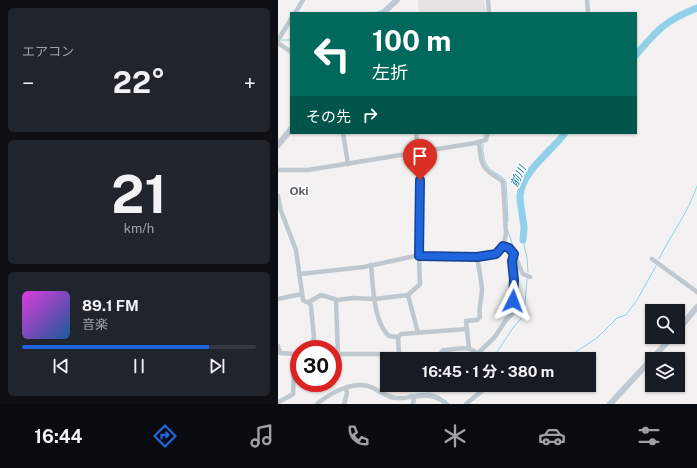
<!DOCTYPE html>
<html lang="ja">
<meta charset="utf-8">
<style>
body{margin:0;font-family:"Public Sans","Noto Sans JP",sans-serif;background:#20242c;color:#f1f3f6;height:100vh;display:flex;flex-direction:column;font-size:15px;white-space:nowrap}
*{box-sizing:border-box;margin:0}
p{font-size:13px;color:#9ea1a6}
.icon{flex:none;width:22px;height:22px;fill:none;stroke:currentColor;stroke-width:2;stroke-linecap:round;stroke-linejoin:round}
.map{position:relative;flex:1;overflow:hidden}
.side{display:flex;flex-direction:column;gap:8px;padding:8px;background:#0d0f14;width:278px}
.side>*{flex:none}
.hud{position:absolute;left:12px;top:12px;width:347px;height:122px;border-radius:0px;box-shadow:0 1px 3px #0004;background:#00695c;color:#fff;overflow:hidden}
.controls{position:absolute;left:367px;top:304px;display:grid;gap:8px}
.controls a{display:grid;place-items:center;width:40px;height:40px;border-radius:0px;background:#171b24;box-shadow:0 1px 3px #0004;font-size:20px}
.speed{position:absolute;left:12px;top:340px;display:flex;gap:8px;font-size:20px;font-weight:700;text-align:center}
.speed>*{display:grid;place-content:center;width:52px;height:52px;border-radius:50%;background:#171b24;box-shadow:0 1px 3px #0004;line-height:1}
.speed .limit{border:6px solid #d22;background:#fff;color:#111}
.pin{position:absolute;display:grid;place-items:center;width:34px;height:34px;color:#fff;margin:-41px -17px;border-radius:50% 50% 50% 0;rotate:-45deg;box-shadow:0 0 4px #0007}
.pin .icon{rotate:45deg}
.me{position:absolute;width:44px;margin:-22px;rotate:3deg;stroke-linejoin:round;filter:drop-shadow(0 0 3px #0008)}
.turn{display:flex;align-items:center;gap:14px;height:84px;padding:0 16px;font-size:18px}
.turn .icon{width:52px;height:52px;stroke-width:2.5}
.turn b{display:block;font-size:28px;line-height:34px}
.then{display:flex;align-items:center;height:38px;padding:0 16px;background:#0003;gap:8px;font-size:15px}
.big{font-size:30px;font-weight:700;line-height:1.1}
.side .widget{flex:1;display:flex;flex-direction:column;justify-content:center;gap:6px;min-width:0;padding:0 14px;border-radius:6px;background:#20242c}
.side .dial{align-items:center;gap:0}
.dial b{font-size:52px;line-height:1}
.song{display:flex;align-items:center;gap:12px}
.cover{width:48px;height:48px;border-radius:6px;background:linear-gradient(135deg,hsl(300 70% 55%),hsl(210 70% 35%))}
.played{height:4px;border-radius:2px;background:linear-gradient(90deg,#2065dd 80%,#363941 80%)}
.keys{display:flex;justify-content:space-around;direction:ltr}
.heat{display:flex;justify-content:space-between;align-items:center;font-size:22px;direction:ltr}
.trip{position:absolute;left:102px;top:352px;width:216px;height:40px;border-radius:0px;background:#171b24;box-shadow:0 1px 3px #0004;font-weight:700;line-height:40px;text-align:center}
.tab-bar{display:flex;height:64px;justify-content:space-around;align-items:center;background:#090b0e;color:#9ea1a6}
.tab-bar .icon{width:28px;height:28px}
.tab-bar .current{color:#2065dd}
.tab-bar b{font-size:18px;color:#f1f3f6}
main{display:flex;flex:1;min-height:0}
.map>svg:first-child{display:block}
</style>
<main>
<section class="side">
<div class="widget"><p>エアコン</p>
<div class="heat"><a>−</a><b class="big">22°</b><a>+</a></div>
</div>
<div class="widget dial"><b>21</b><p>km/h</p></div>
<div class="widget">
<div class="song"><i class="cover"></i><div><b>89.1 FM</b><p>音楽</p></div></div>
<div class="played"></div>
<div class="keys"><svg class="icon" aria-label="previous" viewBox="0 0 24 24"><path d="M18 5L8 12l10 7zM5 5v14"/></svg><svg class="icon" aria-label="pause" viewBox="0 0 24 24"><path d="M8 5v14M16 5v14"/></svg><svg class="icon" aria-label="next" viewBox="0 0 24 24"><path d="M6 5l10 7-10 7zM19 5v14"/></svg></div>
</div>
</section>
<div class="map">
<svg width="419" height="404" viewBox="0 0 419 404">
<rect width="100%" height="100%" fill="#f3f1f1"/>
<polygon fill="#e4e2e3" points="140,0 206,0 208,13 141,13"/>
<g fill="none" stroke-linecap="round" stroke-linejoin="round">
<g stroke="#91d0e9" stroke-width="1">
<polyline points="98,13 104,10"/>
<polyline points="3,40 13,40"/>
<polyline points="206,138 206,133"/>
<path d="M205,144C204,154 206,166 216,172C220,175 225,176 228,182L230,222"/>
<polyline points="230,231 235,246"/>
<polyline points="245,240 249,258 250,272"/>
<path d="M381,259C393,234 410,213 419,186"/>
<polyline points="219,352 235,328 246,315 249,279"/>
<polyline points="287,359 319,338 339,318 348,315 359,300 378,266"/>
<polyline points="211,387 232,385"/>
<polyline points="131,395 151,393 161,396"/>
<polyline points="167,400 171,404"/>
</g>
<g stroke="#91d0e9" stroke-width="7">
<path d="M358,55C379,30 388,20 419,8"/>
<path d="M245,240C245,236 246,231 246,227C245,217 242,206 242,196C244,171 273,152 287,133"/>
</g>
<g stroke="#bfc7cf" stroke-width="4.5">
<polyline points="210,0 211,13"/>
<polyline points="309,0 310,13"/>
<polyline points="17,13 25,0"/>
<polyline points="0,40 13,19"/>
<polyline points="0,43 13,52"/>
<polyline points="65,133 70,164"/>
<path d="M138,133C144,183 139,234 142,284L130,295L140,333"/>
<path d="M201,142C202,153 202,165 211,172C216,176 221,178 225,182L228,234L225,246"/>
<polyline points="0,170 30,170 197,143 208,140 210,133"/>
<polyline points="0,196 3,211 18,250 25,300 28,302 31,302 33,306 36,338 32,349"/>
<path d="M199,257L218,254L225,246C238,249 239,264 245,274L252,277"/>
<polyline points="374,259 419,292"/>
<path d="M93,265C95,284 95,322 111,336L120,337L123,334L189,329"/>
<path d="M22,274L86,267L137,256L199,257C201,268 203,279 204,289C204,300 200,307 202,317L199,320L188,321L191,348"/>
<polyline points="0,299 23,294"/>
<polyline points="31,302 43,295 60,300 74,298 97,299 130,295"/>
<polyline points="0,346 2,353 17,354"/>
<polyline points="60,354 121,354 120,337"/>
<path d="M138,359L141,357L162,354L165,350C176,350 192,344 199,354"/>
<polyline points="199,359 199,354 216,338 228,320 236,312 236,280 234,261 236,254"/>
<polyline points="58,360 60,356 58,300"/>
<path d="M0,403C4,399 10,398 15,394L17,354L21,353"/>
<path d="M39,404C52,393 76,380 93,387C102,391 108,397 118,398C135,399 154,389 168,404"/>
<polyline points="66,404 69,393 68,388"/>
<polyline points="135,404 136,397"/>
<polyline points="188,404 205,390 208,385"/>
</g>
<g stroke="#bfc8d3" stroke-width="6">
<polyline points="105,13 119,0"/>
<polyline points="0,145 13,129"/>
<polyline points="400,330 419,307"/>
<polyline points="332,404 394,337"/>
</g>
</g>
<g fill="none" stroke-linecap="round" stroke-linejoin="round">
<defs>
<polyline id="route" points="142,180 141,256 199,257 218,254 225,246 231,248 236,254 234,261 236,280 235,301"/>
</defs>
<use href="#route" stroke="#154290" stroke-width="10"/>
<use href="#route" stroke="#2065dd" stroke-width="7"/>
</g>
<g text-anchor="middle" stroke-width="3" stroke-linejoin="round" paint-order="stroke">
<g font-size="11" font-style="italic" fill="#127da8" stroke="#fff">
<text transform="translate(240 176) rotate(-64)" y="4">前川</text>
</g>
<g font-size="12" font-weight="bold" fill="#5d6065" stroke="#fff">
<text x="21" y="195">Oki</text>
</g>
</g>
</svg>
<div class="controls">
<a><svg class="icon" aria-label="search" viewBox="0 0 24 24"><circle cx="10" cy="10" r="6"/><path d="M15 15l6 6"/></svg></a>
<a><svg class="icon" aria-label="layers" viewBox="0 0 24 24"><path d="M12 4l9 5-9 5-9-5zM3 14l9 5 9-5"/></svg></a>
</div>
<div class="speed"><div class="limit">30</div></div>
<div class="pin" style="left:142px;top:180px;background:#d93025"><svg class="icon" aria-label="arrive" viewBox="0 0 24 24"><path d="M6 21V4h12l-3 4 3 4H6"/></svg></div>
<svg class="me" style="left:235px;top:301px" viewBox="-20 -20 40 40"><path d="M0-17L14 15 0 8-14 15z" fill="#2065dd" stroke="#fff" stroke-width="4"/></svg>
<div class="trip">16:45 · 1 分 · 380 m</div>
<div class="hud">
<div class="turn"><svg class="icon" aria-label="left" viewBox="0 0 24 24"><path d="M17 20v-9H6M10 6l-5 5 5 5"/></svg><div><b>100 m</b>左折</div></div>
<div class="then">その先<svg class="icon" aria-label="right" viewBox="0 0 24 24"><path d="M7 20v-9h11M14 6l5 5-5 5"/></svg></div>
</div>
</div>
</main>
<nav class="tab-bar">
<b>16:44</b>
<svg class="icon current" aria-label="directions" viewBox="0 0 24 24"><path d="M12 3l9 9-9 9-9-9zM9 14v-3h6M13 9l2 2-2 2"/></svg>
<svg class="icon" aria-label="music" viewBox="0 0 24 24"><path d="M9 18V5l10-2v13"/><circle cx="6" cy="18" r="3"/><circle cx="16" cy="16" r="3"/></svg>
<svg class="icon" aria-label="phone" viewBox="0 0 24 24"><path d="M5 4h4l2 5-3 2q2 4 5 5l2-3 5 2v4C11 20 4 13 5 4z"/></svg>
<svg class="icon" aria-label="climate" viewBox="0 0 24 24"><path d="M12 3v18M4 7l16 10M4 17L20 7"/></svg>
<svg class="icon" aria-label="car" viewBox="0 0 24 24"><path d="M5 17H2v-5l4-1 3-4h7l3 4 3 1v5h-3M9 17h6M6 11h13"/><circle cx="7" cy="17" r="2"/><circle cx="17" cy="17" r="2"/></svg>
<svg class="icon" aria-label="filters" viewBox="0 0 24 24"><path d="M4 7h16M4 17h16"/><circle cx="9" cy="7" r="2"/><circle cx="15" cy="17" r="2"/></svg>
</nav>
